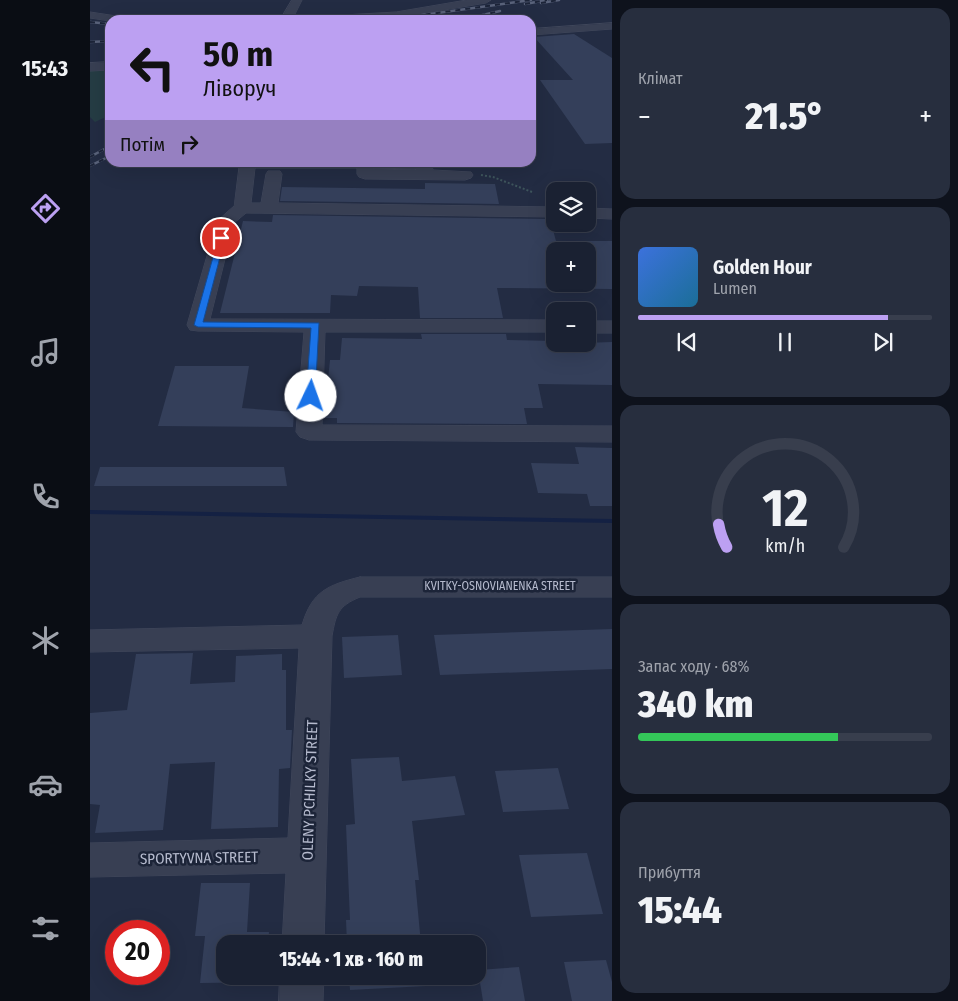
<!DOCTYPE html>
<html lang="uk">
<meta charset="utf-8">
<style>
body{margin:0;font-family:"Fira Sans Condensed",sans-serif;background:#272e3e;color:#f1f3f6;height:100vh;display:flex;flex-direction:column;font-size:19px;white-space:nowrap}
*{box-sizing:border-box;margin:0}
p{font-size:16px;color:#9fa3ac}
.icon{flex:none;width:28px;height:28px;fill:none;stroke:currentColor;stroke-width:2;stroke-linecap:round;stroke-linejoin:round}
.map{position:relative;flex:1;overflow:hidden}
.details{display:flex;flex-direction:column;gap:8px;padding:8px;background:#0e121c;width:346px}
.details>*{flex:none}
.guide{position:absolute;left:15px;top:15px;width:431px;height:152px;border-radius:15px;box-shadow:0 5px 20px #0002,0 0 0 1px #383e4d;background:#bca0f2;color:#111;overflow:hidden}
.fabs{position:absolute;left:456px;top:182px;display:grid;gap:10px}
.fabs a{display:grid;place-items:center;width:50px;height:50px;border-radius:10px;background:#1a2132;box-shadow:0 5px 20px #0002,0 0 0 1px #383e4d;font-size:25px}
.speed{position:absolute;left:15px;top:920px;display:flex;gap:10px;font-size:25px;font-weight:700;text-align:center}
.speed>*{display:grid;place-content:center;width:65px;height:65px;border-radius:50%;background:#1a2132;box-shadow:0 5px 20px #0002,0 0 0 1px #383e4d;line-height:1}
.speed .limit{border:8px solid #d22;background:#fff;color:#111}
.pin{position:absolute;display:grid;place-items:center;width:42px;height:42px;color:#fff;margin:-21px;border:2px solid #fff;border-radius:50%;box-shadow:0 1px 5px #0007}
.me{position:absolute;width:55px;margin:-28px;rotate:3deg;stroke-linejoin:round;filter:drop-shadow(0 0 4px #0008)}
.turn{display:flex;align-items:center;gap:18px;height:105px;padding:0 15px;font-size:22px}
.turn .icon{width:65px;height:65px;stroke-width:2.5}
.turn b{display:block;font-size:35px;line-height:42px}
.then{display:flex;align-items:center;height:48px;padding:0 15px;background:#0003;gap:10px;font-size:19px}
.big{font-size:38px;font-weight:800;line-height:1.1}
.details .card{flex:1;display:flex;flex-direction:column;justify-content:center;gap:8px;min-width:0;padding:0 18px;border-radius:15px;background:#272e3e}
.details .dial{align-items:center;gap:0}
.dial svg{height:130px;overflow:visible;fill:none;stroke:#383e4d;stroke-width:7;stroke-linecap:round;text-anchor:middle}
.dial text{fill:#f1f3f6;stroke:none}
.song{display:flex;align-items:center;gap:15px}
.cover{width:60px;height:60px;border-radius:8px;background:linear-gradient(135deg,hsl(220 70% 55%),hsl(200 70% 35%))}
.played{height:5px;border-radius:2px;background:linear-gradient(90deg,#bca0f2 85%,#383e4d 85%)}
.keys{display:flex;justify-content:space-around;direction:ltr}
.heat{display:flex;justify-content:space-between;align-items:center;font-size:28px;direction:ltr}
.charge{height:8px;border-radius:4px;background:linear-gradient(90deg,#34c759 68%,#383e4d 0)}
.trip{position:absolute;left:126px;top:935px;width:270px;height:50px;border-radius:15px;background:#1a2132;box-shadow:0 5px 20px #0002,0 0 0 1px #383e4d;font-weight:800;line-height:50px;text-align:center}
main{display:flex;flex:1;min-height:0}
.tabs{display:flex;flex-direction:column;width:90px;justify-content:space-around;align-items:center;background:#0a0d14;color:#9fa3ac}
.tabs .icon{width:35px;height:35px}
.tabs .on{color:#bca0f2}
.tabs b{font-size:22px;color:#f1f3f6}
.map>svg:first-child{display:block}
</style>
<main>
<nav class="tabs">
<b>15:43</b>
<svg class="icon on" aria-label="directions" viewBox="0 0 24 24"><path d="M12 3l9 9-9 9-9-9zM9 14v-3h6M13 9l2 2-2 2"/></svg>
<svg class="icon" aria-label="music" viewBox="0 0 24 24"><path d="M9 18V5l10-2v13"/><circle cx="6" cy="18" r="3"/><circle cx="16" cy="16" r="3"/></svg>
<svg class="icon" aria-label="phone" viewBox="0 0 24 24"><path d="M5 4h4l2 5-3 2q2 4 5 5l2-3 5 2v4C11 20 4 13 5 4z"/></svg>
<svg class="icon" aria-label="climate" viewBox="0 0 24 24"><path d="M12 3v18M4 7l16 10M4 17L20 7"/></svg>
<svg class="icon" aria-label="car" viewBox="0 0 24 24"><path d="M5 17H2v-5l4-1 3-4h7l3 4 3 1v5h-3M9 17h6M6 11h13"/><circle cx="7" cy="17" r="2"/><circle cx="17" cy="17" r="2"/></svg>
<svg class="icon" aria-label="filters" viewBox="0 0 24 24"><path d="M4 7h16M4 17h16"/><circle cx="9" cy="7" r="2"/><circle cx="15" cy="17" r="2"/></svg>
</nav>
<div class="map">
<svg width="522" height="1001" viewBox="0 0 522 1001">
<rect width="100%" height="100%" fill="#232c43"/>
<polygon fill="#253c44" points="20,68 20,115 5,122 0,117 0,70"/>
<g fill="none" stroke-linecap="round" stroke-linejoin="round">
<polygon fill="#142143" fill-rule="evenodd" points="0,510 522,519 522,523 0,514"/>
</g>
<g fill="#343f5a" fill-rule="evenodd">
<polygon points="484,34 522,58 522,143 495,144 450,80 483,80 444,37"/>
<polygon points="335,183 405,184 409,204 190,201 192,187 335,189"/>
<path d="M183,215L460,219L466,241H522V289L407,288L413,318H330L328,287L269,286L267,296L241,295L240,313H130L153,221L182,222ZM465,251H498V284H465Z"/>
<polygon points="331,334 416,334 417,340 465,341 465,344 522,342 522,385 448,384 453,408 434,408 437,424 247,423 247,418 234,418 240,360 250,360 252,338 332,339"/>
<polygon points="85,366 159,366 152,408 204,412 203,427 68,426"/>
<polygon points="485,447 522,448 522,506 500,506 497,494 448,493 441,463 489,464"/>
<polygon points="10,467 194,467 197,486 4,486"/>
<polygon points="522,629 522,669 350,675 344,635"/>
<polygon points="308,635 312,675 254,678 252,637"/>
<polygon points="103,653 100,684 145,682 146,656 192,654 192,670 196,670 196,730 202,730 200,768 189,769 188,827 121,829 125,762 80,764 73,830 5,833 10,805 0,804 0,713 37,710 46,654"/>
<polygon points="309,757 312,781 365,776 375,815 322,821 329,880 325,880 331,944 257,944 256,920 260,920 256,825 265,824 261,759"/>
<polygon points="468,768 479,809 413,812 405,771"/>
<polygon points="497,853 513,914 441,917 429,855"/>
<polygon points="111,883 160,883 157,932 179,932 178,944 135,944 135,976 176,976 176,982 110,983 115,936 105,936"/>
<polygon points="516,960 522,982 522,1001 482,1001 474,962"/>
<polygon points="429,967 435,1001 393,1001 388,970"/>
<polygon points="259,976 335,976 336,986 260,990"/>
</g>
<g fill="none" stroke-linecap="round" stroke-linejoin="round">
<defs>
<g id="minor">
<polygon points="202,0 212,0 202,20 190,20"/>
<polygon points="377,0 401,0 396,3 306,18 212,20 218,17 306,12"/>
<polygon points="0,12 33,17 39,20 20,21 0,18"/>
<polygon points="522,23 522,29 441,35 441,29"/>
<polygon points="20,62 20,70 0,71 0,63"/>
<path d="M150,162H341L343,170L381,172L383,175L381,178L375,180L275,179L269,177L267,174V168H165L161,203H171L176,174L178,171H190L192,174L188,203L465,207V217L156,213L144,223L120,319L465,320V332H235L232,425L522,426V442L219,440L210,437L206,432L214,332L108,331L100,330L97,325L127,221L144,206ZM283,168L326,169V170L283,169Z"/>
<polygon points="498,208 522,209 522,219 498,218"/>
<rect x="498" y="321" width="24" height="12"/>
<path d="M270,577H522V597H270C248,606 246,614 242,636L234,944H192L196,873L0,877V843L198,838L209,648L0,652V630L212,625C222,591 238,585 270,577Z"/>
<polygon points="190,976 234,976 233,1001 189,1001"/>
</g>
</defs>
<use href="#minor" stroke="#41485c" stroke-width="1"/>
<polyline stroke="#3e555c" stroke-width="2" stroke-dasharray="2 2" stroke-linecap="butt" points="391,175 403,177 442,192"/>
<use href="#minor" fill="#383f53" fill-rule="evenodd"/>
<defs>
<g id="rail">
<polyline points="451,3 469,0"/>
<polyline points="435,4 457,0"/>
<polyline points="296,20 441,0"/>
<polyline points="371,20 410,11"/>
<polyline points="0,22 20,24"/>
<polyline points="0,42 20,41"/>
<polyline points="0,157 20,146"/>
<polyline points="0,166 20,156"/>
</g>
</defs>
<use href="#rail" stroke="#59627a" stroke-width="2.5"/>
<use href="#rail" stroke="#1c2438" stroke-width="2" stroke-dasharray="5" stroke-linecap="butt"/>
</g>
<polygon fill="#1a73e8" stroke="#114b97" points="129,236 135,238 113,322 229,323 225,398 221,399 216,396 221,328 108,327 104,325"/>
<g text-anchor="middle" stroke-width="5" stroke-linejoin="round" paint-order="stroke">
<g font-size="12" fill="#b5bacd" stroke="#1c2438">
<text x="410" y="590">KVITKY-OSNOVIANENKA STREET</text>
</g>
<g font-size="15" fill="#b5bacd" stroke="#1c2438">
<text transform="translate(220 790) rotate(-88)" y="5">OLENY PCHILKY STREET</text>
<text transform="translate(109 858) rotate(-1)" y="5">SPORTYVNA STREET</text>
</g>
</g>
</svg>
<div class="fabs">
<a><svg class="icon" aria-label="layers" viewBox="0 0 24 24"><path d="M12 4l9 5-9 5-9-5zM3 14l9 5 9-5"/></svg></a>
<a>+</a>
<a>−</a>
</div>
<div class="speed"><div class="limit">20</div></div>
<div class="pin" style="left:131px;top:238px;background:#d93025"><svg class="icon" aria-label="arrive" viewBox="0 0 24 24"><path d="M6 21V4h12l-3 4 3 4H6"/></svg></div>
<svg class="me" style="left:221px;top:396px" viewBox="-20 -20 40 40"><circle r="19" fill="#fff"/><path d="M0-13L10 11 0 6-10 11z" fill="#1a73e8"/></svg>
<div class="trip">15:44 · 1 хв · 160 m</div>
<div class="guide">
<div class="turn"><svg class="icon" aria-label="left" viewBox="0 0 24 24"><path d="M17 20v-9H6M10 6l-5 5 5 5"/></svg><div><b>50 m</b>Ліворуч</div></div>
<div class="then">Потім<svg class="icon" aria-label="right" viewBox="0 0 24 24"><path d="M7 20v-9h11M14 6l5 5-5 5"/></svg></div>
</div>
</div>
<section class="details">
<div class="card"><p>Клімат</p>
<div class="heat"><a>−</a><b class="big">21.5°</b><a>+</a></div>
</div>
<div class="card">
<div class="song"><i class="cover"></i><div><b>Golden Hour</b><p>Lumen</p></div></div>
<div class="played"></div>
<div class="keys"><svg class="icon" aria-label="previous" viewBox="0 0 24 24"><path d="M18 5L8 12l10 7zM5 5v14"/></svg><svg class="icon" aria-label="pause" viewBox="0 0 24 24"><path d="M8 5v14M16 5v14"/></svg><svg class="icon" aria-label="next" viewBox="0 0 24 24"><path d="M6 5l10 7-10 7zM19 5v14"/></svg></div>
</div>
<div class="card dial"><svg viewBox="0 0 100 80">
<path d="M14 69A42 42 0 1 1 86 69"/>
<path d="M14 69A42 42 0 0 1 9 55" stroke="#bca0f2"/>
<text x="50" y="56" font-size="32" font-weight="700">12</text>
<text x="50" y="72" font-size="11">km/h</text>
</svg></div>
<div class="card"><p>Запас ходу · 68%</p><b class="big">340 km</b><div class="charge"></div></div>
<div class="card"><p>Прибуття</p><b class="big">15:44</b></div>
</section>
</main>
